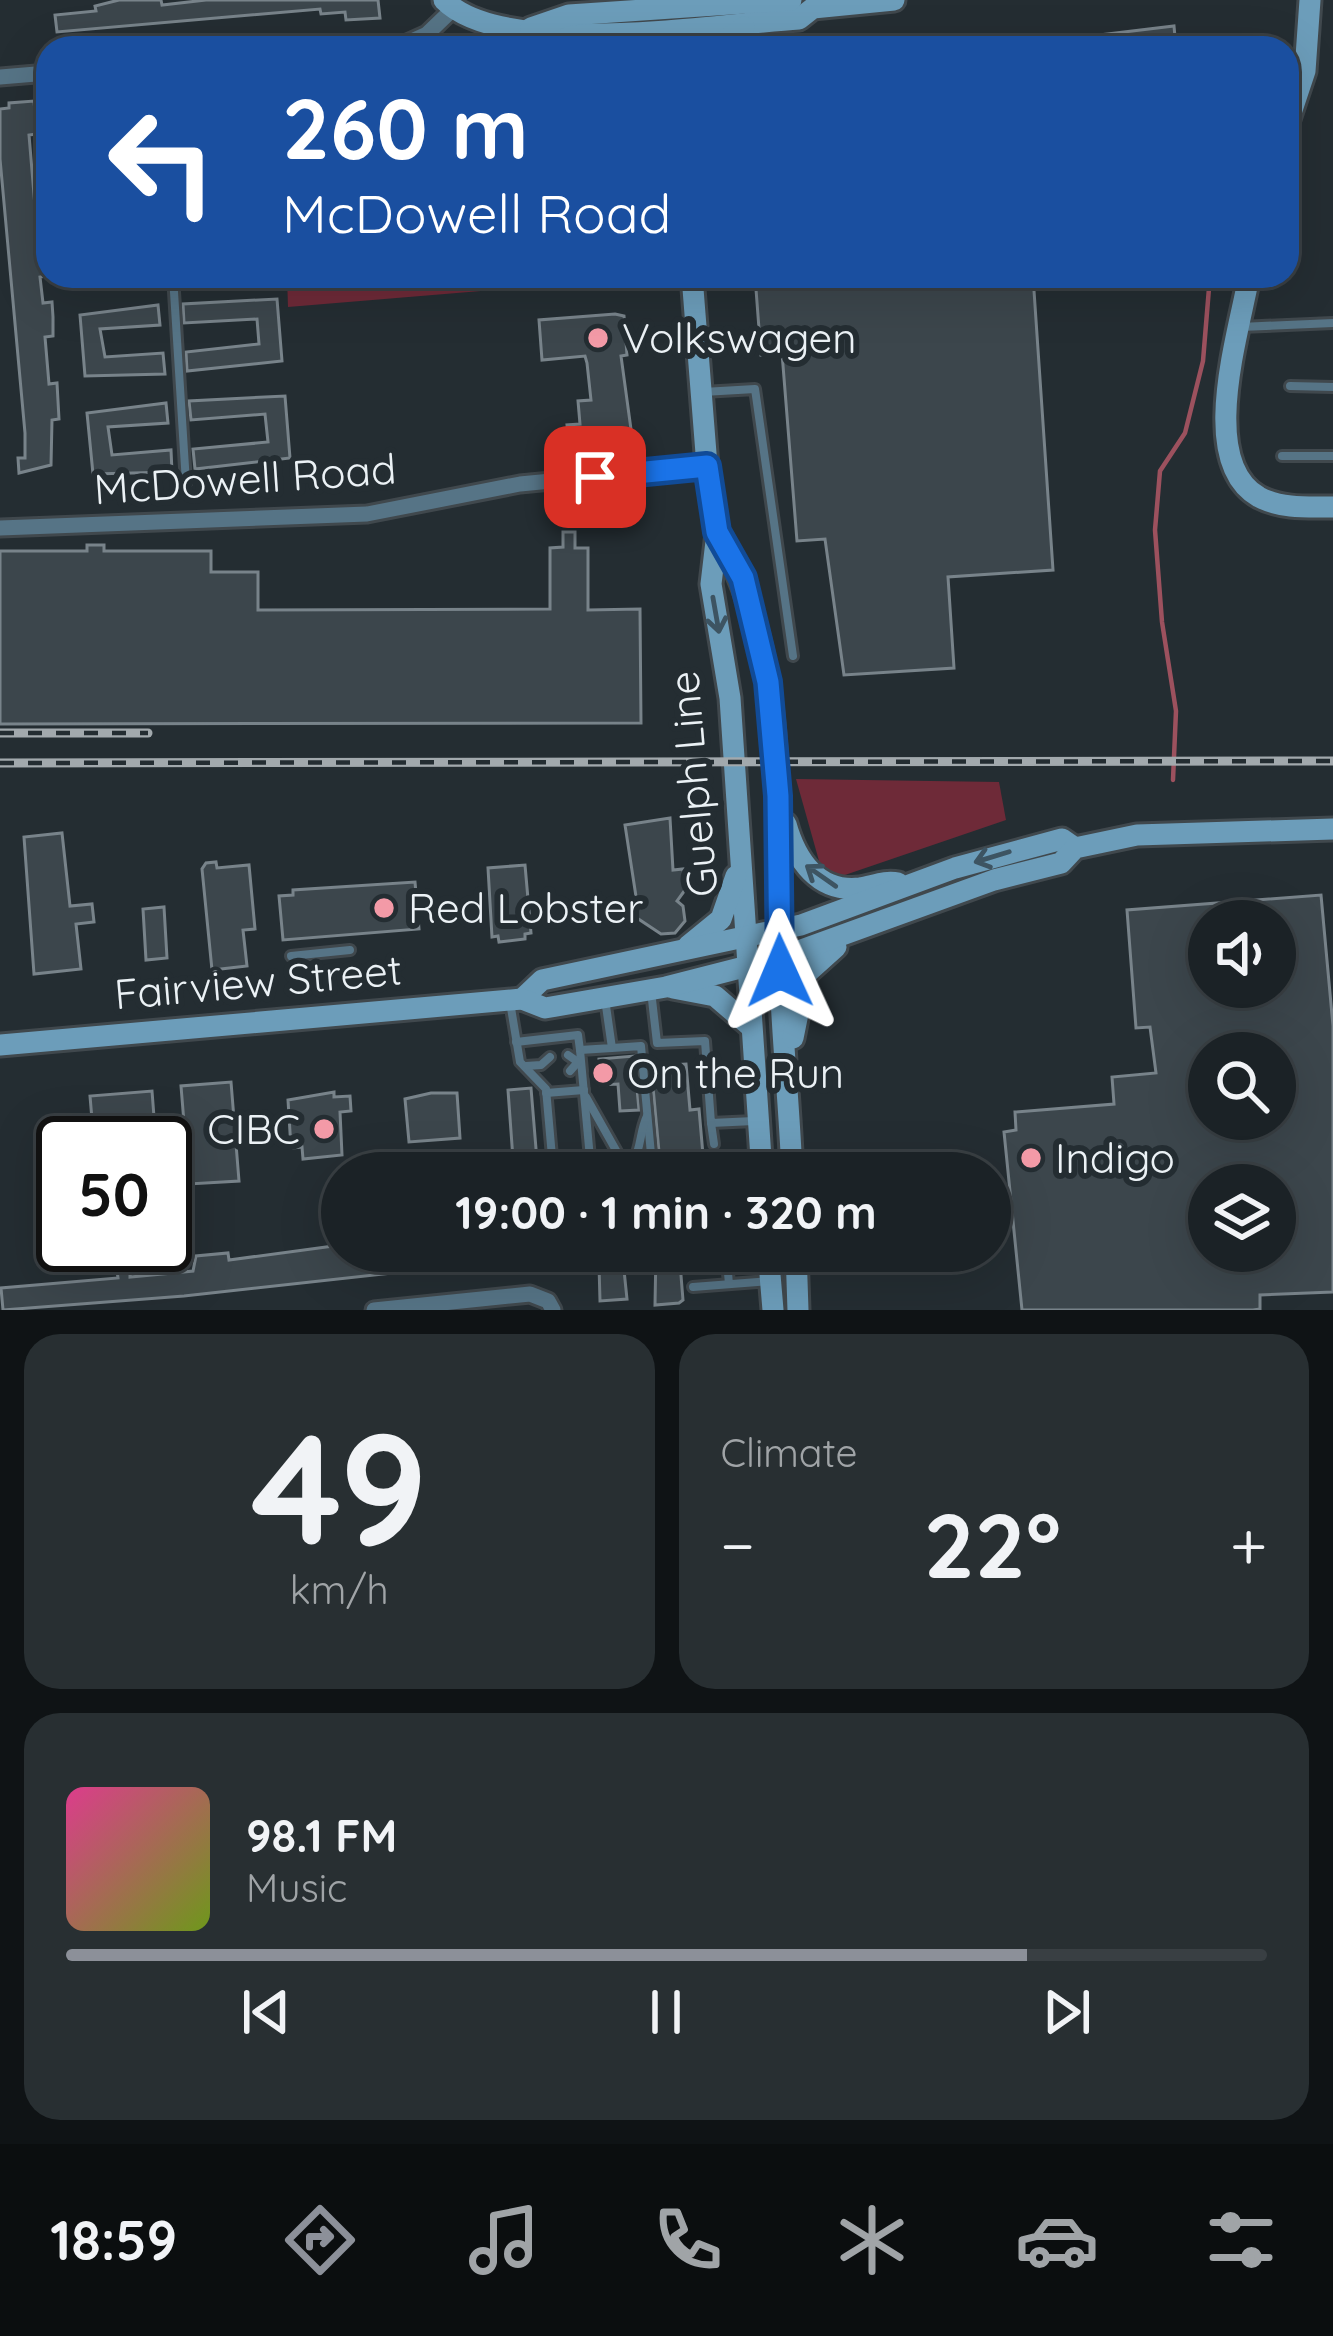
<!DOCTYPE html>
<meta charset="utf-8">
<style>
body{margin:0;font-family:Quicksand,sans-serif;background:#282f32;color:#f1f3f6;height:100vh;display:flex;flex-direction:column;font-size:45px;white-space:nowrap}
*{box-sizing:border-box;margin:0}
p{font-size:39px;color:#a0a4a7}
.icon{flex:none;width:66px;height:66px;fill:none;stroke:currentColor;stroke-width:2;stroke-linecap:round;stroke-linejoin:round}
.map{position:relative;height:1310px;overflow:hidden}
.drawer{display:flex;flex-direction:column;gap:24px;padding:24px;background:#0f1315;flex:1}
.drawer>*{flex:none}
.hud{position:absolute;left:36px;top:36px;width:1263px;height:252px;border-radius:36px;box-shadow:0 12px 48px #0002,0 0 0 3px #393f43;background:#1a4fa0;color:#fff;overflow:hidden}
.fabs{position:absolute;left:1188px;top:900px;display:grid;gap:24px}
.fabs a{display:grid;place-items:center;width:108px;height:108px;border-radius:50%;background:#1b2226;box-shadow:0 12px 48px #0002,0 0 0 3px #393f43;font-size:60px}
.speed{position:absolute;left:36px;top:1116px;display:flex;gap:24px;font-size:60px;font-weight:700;text-align:center}
.speed>*{display:grid;place-content:center;width:156px;height:156px;border-radius:50%;background:#1b2226;box-shadow:0 12px 48px #0002,0 0 0 3px #393f43;line-height:1}
.speed .limit{border:6px solid #111;border-radius:18px;background:#fff;color:#111}
.pin{position:absolute;display:grid;place-items:center;width:102px;height:102px;color:#fff;margin:-51px;border-radius:24px;box-shadow:0 6px 18px #0006}
.me{position:absolute;width:132px;margin:-66px;rotate:359deg;stroke-linejoin:round;filter:drop-shadow(0 0 9px #0008)}
.turn{display:flex;align-items:center;gap:42px;height:252px;padding:0 48px;font-size:54px}
.turn .icon{width:156px;height:156px;stroke-width:2.5}
.turn b{display:block;font-size:84px;line-height:102px}
.big{font-size:90px;font-weight:800;line-height:1.1}
.drawer .card{flex:1;display:flex;flex-direction:column;justify-content:center;gap:18px;min-width:0;padding:0 42px;border-radius:36px;background:#282f32}
.drawer .dial{align-items:center;gap:0}
.dial b{font-size:156px;line-height:1}
.song{display:flex;align-items:center;gap:36px}
.cover{width:144px;height:144px;border-radius:18px;background:linear-gradient(135deg,hsl(330 70% 55%),hsl(80 70% 35%))}
.played{height:12px;border-radius:6px;background:linear-gradient(90deg,#8c9099 80%,#393f43 80%)}
.keys{display:flex;justify-content:space-around;direction:ltr}
.heat{display:flex;justify-content:space-between;align-items:center;font-size:66px;direction:ltr}
.drawer .tiles{flex:1;display:grid;gap:24px;grid-template-columns:1fr 1fr}
.card:last-child{grid-column:span 2}
.trip{position:absolute;left:321px;top:1152px;width:690px;height:120px;border-radius:60px;background:#1b2226;box-shadow:0 12px 48px #0002,0 0 0 3px #393f43;font-weight:800;line-height:120px;text-align:center}
.tabs{display:flex;height:192px;justify-content:space-around;align-items:center;background:#0b0e0f;color:#a0a4a7}
.tabs .icon{width:84px;height:84px}
.tabs .on{color:#8c9099}
.tabs b{font-size:54px;color:#f1f3f6}
.map>svg:first-child{display:block}
</style>
<div class="map">
<svg width="1333" height="1310" viewBox="0 0 1333 1310">
<rect width="100%" height="100%" fill="#242d32"/>
<g fill="#6e2a38">
<polygon points="287,276 481,276 481,291 288,307"/>
<polygon points="796,779 999,782 1006,820 842,876 821,868"/>
</g>
<g fill="none" stroke-linecap="round" stroke-linejoin="round">
<polyline stroke="#9c515e" stroke-width="4.5" points="1173,780 1176,711 1162,622 1155,530 1160,471 1185,433 1203,361 1210,276"/>
</g>
<g fill="#3c464c" stroke="#78838a" stroke-width="3" fill-rule="evenodd">
<polygon points="119,0 161,0 162,5 206,0 378,0 380,18 346,20 345,12 321,14 320,9 57,32 55,15 96,11 95,6"/>
<polygon points="1174,26 1176,48 1050,48 1049,41"/>
<polygon points="34,101 37,134 29,135 38,242 43,241 48,271 48,276 40,277 43,303 52,302 53,317 53,336 45,337 49,384 57,383 59,419 52,420 51,465 19,473 18,458 25,458 25,433 0,159 0,109 9,108 9,103"/>
<polygon points="755,276 1033,276 1053,570 948,577 954,668 844,675 825,539 797,541 782,353 761,355"/>
<polygon points="277,299 282,361 187,371 186,352 259,344 257,319 184,323 183,304"/>
<polygon points="158,305 160,325 100,329 105,357 163,353 165,374 85,376 80,315"/>
<polygon points="615,314 624,316 627,355 621,356 633,444 570,451 567,425 580,424 578,401 591,400 587,363 585,356 542,360 539,320"/>
<polygon points="285,396 290,458 195,469 193,449 268,442 265,414 191,420 189,401"/>
<polygon points="166,403 168,423 108,427 112,455 171,450 172,472 93,474 87,413"/>
<polygon points="563,532 575,532 575,548 588,548 588,610 640,609 641,723 0,724 0,551 87,551 87,545 104,545 104,551 211,551 211,572 258,572 258,610 550,609 550,548 563,547"/>
<polygon points="670,818 673,870 683,869 685,890 677,901 683,906 685,921 675,933 661,934 631,914 629,904 637,903 625,825"/>
<polygon points="62,833 70,906 92,904 94,922 76,924 81,969 34,974 24,837"/>
<polygon points="216,862 217,868 249,865 255,929 243,930 247,966 212,970 202,869 206,863"/>
<polygon points="525,865 531,933 525,934 525,939 499,942 498,936 492,937 488,868"/>
<polygon points="415,882 419,929 283,940 279,896 293,895 293,890"/>
<path d="M1321,895L1333,1026V1292L1260,1295V1309L1253,1310H1022L1004,1132L1016,1130L1015,1112L1114,1104L1112,1077L1156,1073L1150,1027L1136,1028L1127,910ZM1209,921H1275V987H1209ZM1209,1053H1275V1119H1209ZM1209,1185H1275V1251H1209Z"/>
<polygon points="164,907 167,958 146,960 143,909"/>
<polygon points="634,1056 639,1110 620,1111 618,1084 601,1085 599,1059"/>
<polygon points="686,1064 690,1110 699,1109 703,1155 709,1155 711,1173 666,1173 664,1152 659,1152 651,1066"/>
<polygon points="231,1082 239,1181 189,1184 181,1086"/>
<polygon points="531,1088 538,1173 514,1173 508,1090"/>
<polygon points="152,1091 156,1143 94,1143 90,1096"/>
<polygon points="334,1092 334,1097 350,1096 351,1111 340,1112 342,1155 303,1159 302,1147 291,1148 288,1100"/>
<polygon points="431,1093 457,1093 460,1138 409,1142 405,1099"/>
<polygon points="341,1245 342,1251 500,1251 501,1261 184,1296 3,1310 1,1288 118,1278 117,1271 130,1270 130,1277 193,1271 196,1256 228,1253 229,1260"/>
<polygon points="656,1251 679,1251 683,1300 679,1303 655,1305"/>
<polygon points="616,1264 617,1270 624,1270 627,1299 600,1301 599,1265"/>
</g>
<g fill="none" stroke-linecap="round" stroke-linejoin="round">
<defs>
<g id="lane">
<polyline points="173,276 186,483"/>
<polyline points="1240,327 1333,323"/>
<polyline points="1290,386 1333,387"/>
<polyline points="703,392 755,389 793,656"/>
<polyline points="1282,456 1333,456"/>
<polyline points="291,956 350,950"/>
<polyline points="651,991 657,1043 705,1041 711,1123 754,1121"/>
<polyline points="605,999 612,1048 580,1050 591,1169 652,1165 641,1046 612,1048"/>
<polyline points="510,1002 520,1062 546,1089 553,1168"/>
<polyline points="516,1042 578,1035 580,1050"/>
<polyline points="568,1055 578,1062 570,1071"/>
<polyline points="526,1066 541,1065 550,1057"/>
<polyline points="546,1093 584,1090"/>
<path d="M586,1097L622,1161L634,1160C641,1148 640,1130 647,1116"/>
<polyline points="711,1123 714,1144"/>
<polyline points="726,1251 729,1284"/>
<polyline points="693,1287 769,1281"/>
</g>
<g id="street">
<polyline points="396,48 427,34 453,9"/>
<polyline points="0,77 48,73"/>
<polyline points="0,528 367,514 520,484 707,466"/>
<polyline points="374,1310 530,1294 548,1301 553,1310"/>
</g>
<g id="secondary">
<path d="M444,0C504,60 714,24 799,19L813,8L894,0"/>
<polyline points="531,28 569,15 791,0"/>
<polyline points="714,48 744,27"/>
<polyline points="1287,125 1305,71 1310,0"/>
<polyline points="692,276 707,466 717,533 711,584 730,698 762,1173"/>
<path d="M1249,276C1239,333 1197,462 1259,497C1282,509 1308,507 1333,507"/>
<path d="M717,533C791,659 775,813 779,953C781,1027 789,1100 792,1173"/>
<path d="M786,824C796,860 818,893 860,888C873,886 885,880 898,883"/>
<polyline points="688,946 721,919 736,876"/>
<polyline points="673,988 715,996 750,1026"/>
<polyline points="522,999 542,980 801,925 955,868 1062,839 1075,848"/>
<polyline points="793,1038 806,974 836,947"/>
<polyline points="0,1045 522,999 545,1008 666,987 779,958 994,880 1061,863 1075,848 1137,835 1333,829"/>
<polyline points="768,1251 773,1310"/>
<polyline points="796,1251 798,1310"/>
</g>
</defs>
<use href="#lane" stroke="#40484d" stroke-width="14"/>
<use href="#street" stroke="#40484d" stroke-width="21"/>
<use href="#secondary" stroke="#40484d" stroke-width="27"/>
<use href="#lane" stroke="#567486" stroke-width="8"/>
<use href="#street" stroke="#567486" stroke-width="15"/>
<use href="#secondary" stroke="#6c9dba" stroke-width="21"/>
<defs>
<g id="rail">
<polyline points="0,733 148,733"/>
<polyline points="0,763 1333,761"/>
</g>
</defs>
<use href="#rail" stroke="#a2a9ad" stroke-width="9"/>
<use href="#rail" stroke="#242d32" stroke-width="4.5" stroke-dasharray="14" stroke-linecap="butt"/>
</g>
<defs><path id="oneway-shaft" d="M-6 0H5M1.5-3L5.5 0L1.5 3" fill="none" stroke-width="1.6" stroke-linecap="round" stroke-linejoin="round" transform="scale(3)"/></defs>
<g stroke="#3d5462">
<use href="#oneway-shaft" transform="translate(716 615) rotate(80)"/>
<use href="#oneway-shaft" transform="translate(992 857) rotate(163)"/>
<use href="#oneway-shaft" transform="translate(821 876) rotate(-145)"/>
</g>
<g fill="none" stroke-linecap="round" stroke-linejoin="round">
<defs>
<polyline id="route" points="595,477 707,466 717,532 743,578 768,682 778,796 780,971"/>
</defs>
<use href="#route" stroke="#114b97" stroke-width="30"/>
<use href="#route" stroke="#1a73e8" stroke-width="21"/>
</g>
<g fill="#f39aa7" stroke="#242d32" stroke-width="4.5">
<circle cx="598" cy="338" r="12"/>
<circle cx="384" cy="908" r="12"/>
<circle cx="603" cy="1073" r="12"/>
<circle cx="324" cy="1129" r="12"/>
<circle cx="1031" cy="1158" r="12"/>
</g>
<g text-anchor="middle" stroke-width="12" stroke-linejoin="round" paint-order="stroke">
<g font-size="42" fill="#ebf1f5" stroke="#242d32" text-anchor="start">
<text x="622" y="353">Volkswagen</text>
<text x="408" y="923">Red Lobster</text>
<text x="627" y="1088">On the Run</text>
<text x="300" y="1144" text-anchor="end">CIBC</text>
<text x="1055" y="1173">Indigo</text>
</g>
<g font-size="42" fill="#ebf1f5" stroke="#242d32">
<text transform="translate(245 479) rotate(-4)" y="15">McDowell Road</text>
<text transform="translate(693 784) rotate(-95)" y="15">Guelph Line</text>
<text transform="translate(258 982) rotate(-5)" y="15">Fairview Street</text>
</g>
</g>
</svg>
<div class="fabs">
<a><svg class="icon" aria-label="sound" viewBox="0 0 24 24"><path d="M4 9h4l5-4v14l-5-4H4zM17 9q2 3 0 6"/></svg></a>
<a><svg class="icon" aria-label="search" viewBox="0 0 24 24"><circle cx="10" cy="10" r="6"/><path d="M15 15l6 6"/></svg></a>
<a><svg class="icon" aria-label="layers" viewBox="0 0 24 24"><path d="M12 4l9 5-9 5-9-5zM3 14l9 5 9-5"/></svg></a>
</div>
<div class="speed"><div class="limit">50</div></div>
<div class="pin" style="left:595px;top:477px;background:#d93025"><svg class="icon" aria-label="arrive" viewBox="0 0 24 24"><path d="M6 21V4h12l-3 4 3 4H6"/></svg></div>
<svg class="me" style="left:780px;top:971px" viewBox="-20 -20 40 40"><path d="M0-17L14 15 0 8-14 15z" fill="#1a73e8" stroke="#fff" stroke-width="4"/></svg>
<div class="trip">19:00 · 1 min · 320 m</div>
<div class="hud">
<div class="turn"><svg class="icon" aria-label="left" viewBox="0 0 24 24"><path d="M17 20v-9H6M10 6l-5 5 5 5"/></svg><div><b>260 m</b>McDowell Road</div></div>
</div>
</div>
<section class="drawer">
<div class="tiles">
<div class="card dial"><b>49</b><p>km/h</p></div>
<div class="card"><p>Climate</p>
<div class="heat"><a>−</a><b class="big">22°</b><a>+</a></div>
</div>
<div class="card">
<div class="song"><i class="cover"></i><div><b>98.1 FM</b><p>Music</p></div></div>
<div class="played"></div>
<div class="keys"><svg class="icon" aria-label="previous" viewBox="0 0 24 24"><path d="M18 5L8 12l10 7zM5 5v14"/></svg><svg class="icon" aria-label="pause" viewBox="0 0 24 24"><path d="M8 5v14M16 5v14"/></svg><svg class="icon" aria-label="next" viewBox="0 0 24 24"><path d="M6 5l10 7-10 7zM19 5v14"/></svg></div>
</div>
</div>
</section>
<nav class="tabs">
<b>18:59</b>
<svg class="icon on" aria-label="directions" viewBox="0 0 24 24"><path d="M12 3l9 9-9 9-9-9zM9 14v-3h6M13 9l2 2-2 2"/></svg>
<svg class="icon" aria-label="music" viewBox="0 0 24 24"><path d="M9 18V5l10-2v13"/><circle cx="6" cy="18" r="3"/><circle cx="16" cy="16" r="3"/></svg>
<svg class="icon" aria-label="phone" viewBox="0 0 24 24"><path d="M5 4h4l2 5-3 2q2 4 5 5l2-3 5 2v4C11 20 4 13 5 4z"/></svg>
<svg class="icon" aria-label="climate" viewBox="0 0 24 24"><path d="M12 3v18M4 7l16 10M4 17L20 7"/></svg>
<svg class="icon" aria-label="car" viewBox="0 0 24 24"><path d="M5 17H2v-5l4-1 3-4h7l3 4 3 1v5h-3M9 17h6M6 11h13"/><circle cx="7" cy="17" r="2"/><circle cx="17" cy="17" r="2"/></svg>
<svg class="icon" aria-label="filters" viewBox="0 0 24 24"><path d="M4 7h16M4 17h16"/><circle cx="9" cy="7" r="2"/><circle cx="15" cy="17" r="2"/></svg>
</nav>
